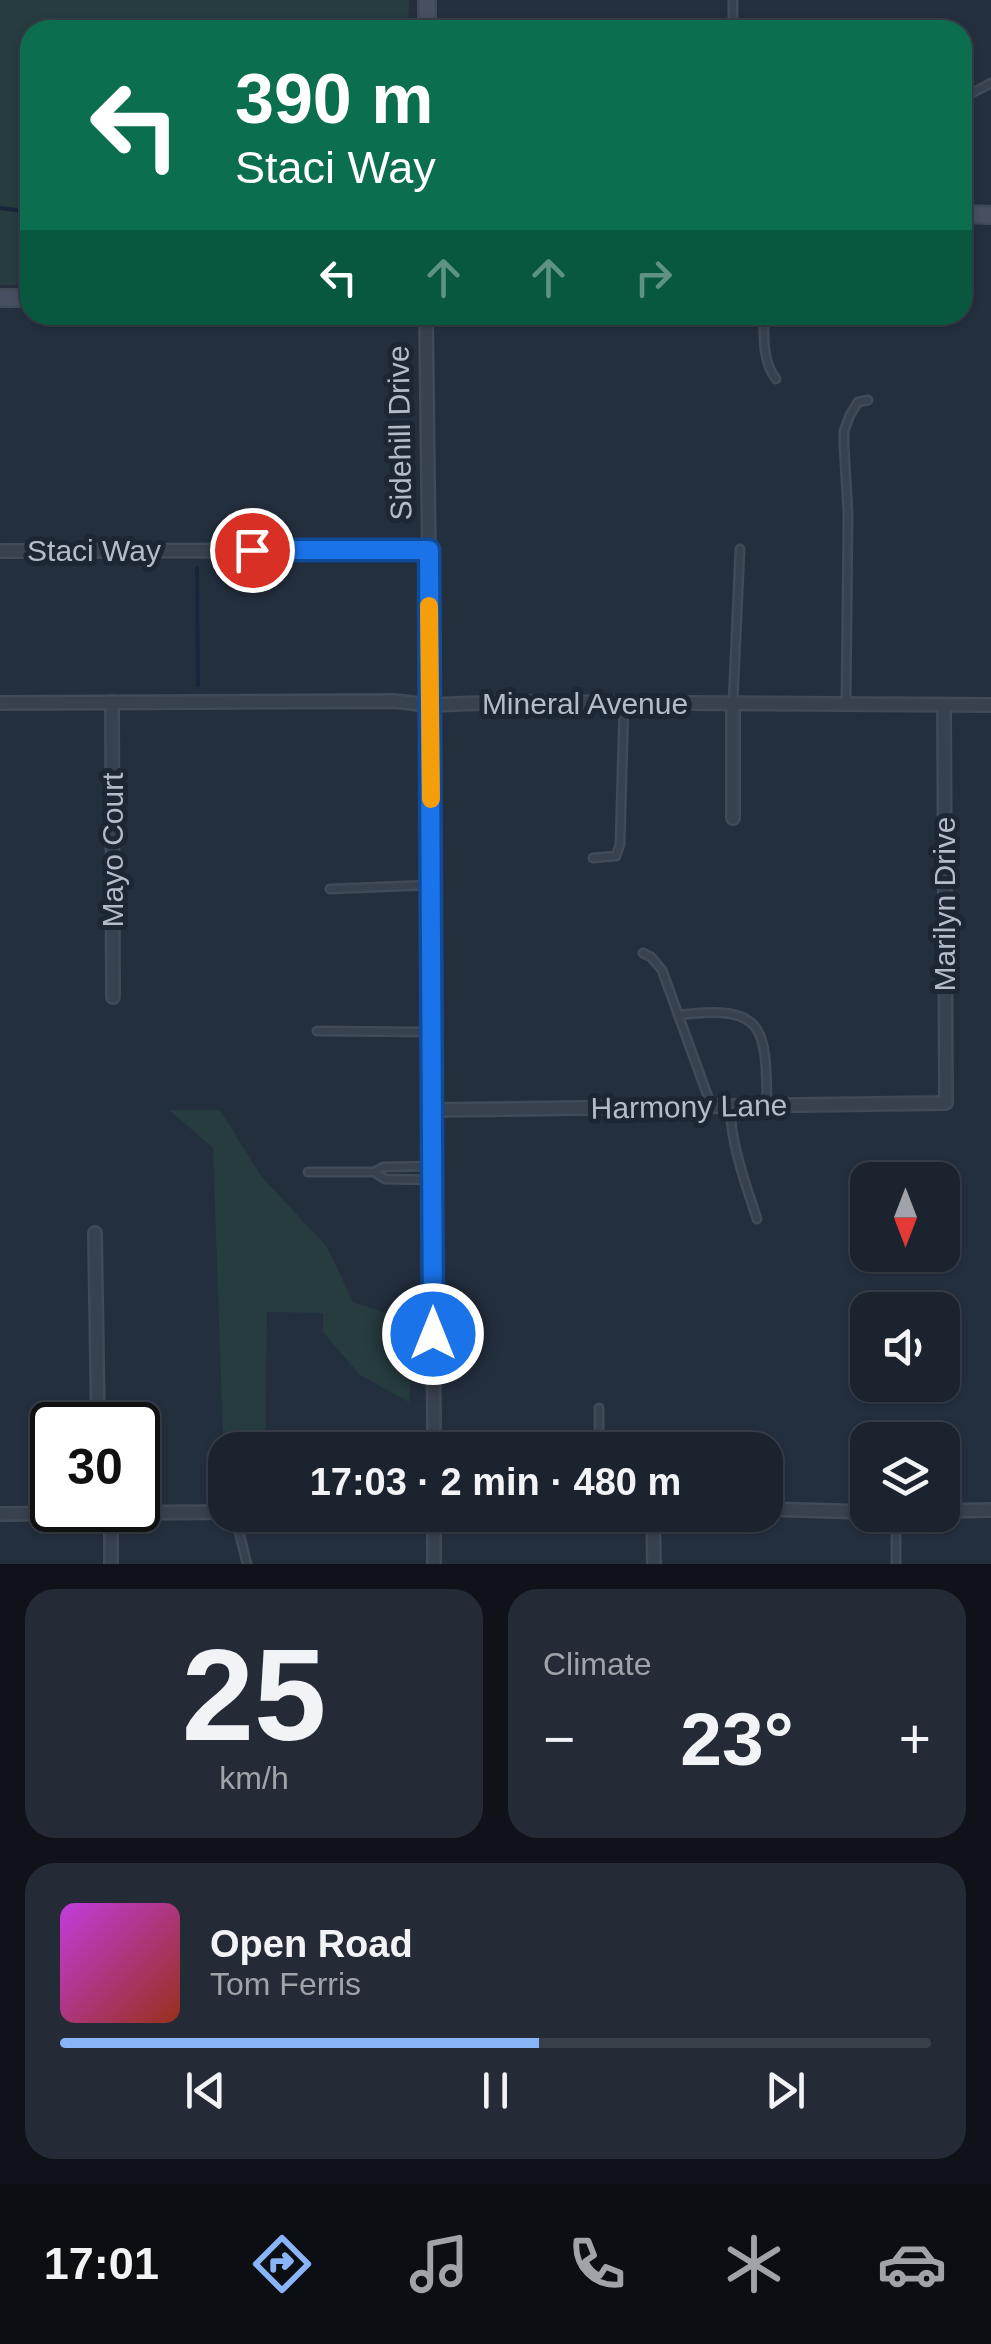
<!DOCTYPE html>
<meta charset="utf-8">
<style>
body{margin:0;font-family:Arial,sans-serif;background:#242b36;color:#f1f3f6;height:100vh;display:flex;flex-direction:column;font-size:38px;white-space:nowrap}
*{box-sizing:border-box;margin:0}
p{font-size:32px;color:#a0a4aa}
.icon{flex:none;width:55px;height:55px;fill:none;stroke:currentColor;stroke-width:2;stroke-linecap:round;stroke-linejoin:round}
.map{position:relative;height:1564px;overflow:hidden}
.drawer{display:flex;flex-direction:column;gap:25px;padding:25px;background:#0f1319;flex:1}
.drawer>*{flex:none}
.banner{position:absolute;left:20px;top:20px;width:952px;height:305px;border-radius:30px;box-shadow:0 2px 8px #0004,0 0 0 2px #39404a;background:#0b6e4f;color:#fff;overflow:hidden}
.needle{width:65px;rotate:180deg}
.controls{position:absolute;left:850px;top:1162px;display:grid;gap:20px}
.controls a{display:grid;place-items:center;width:110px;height:110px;border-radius:20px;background:#1b232e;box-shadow:0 2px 8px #0004,0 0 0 2px #39404a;font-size:50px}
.speed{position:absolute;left:30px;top:1402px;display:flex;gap:20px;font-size:50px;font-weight:700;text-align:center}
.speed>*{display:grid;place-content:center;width:130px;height:130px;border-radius:50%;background:#1b232e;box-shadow:0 2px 8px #0004,0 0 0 2px #39404a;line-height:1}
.speed .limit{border:5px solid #111;border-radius:15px;background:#fff;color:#111}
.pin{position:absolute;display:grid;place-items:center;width:85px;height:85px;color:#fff;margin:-42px;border:5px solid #fff;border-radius:50%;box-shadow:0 2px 10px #0007}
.me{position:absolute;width:110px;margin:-55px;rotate:0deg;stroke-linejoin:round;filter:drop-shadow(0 0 8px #0008)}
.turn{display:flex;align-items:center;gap:35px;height:210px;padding:0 50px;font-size:45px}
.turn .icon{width:130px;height:130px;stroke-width:2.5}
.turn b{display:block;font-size:70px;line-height:85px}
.lanes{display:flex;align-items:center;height:95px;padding:0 50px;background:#0003;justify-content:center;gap:50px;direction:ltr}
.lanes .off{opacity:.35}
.big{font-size:75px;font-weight:600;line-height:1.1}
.drawer .tile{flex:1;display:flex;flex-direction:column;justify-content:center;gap:15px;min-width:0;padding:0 35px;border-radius:30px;background:#242b36}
.drawer .dial{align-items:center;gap:0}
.dial b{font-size:130px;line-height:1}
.song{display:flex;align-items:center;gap:30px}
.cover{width:120px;height:120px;border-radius:15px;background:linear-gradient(135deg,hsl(290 70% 55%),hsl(10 70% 35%))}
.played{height:10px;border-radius:5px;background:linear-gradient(90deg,#8ab4f8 55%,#39404a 55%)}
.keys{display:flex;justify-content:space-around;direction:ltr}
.heat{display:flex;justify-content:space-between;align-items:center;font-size:55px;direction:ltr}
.drawer .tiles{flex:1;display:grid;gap:25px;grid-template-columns:1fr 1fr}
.tile:last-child{grid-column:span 2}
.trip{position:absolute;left:208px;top:1432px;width:575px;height:100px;border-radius:30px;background:#1b232e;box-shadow:0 2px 8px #0004,0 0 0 2px #39404a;font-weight:600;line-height:100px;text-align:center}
.tab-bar{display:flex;height:160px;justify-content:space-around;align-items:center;background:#0b0e12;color:#a0a4aa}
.tab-bar .icon{width:70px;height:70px}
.tab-bar .selected{color:#8ab4f8}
.tab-bar b{font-size:45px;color:#f1f3f6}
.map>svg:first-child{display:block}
</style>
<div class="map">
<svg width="991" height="1564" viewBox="0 0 991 1564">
<rect width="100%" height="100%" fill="#242f3e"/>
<g fill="#263c3f">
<polygon points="0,0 409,0 408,30 30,30 30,285 0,285"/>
<polygon points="169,1110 220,1110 261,1176 327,1247 353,1302 415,1323 409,1402 360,1375 323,1332 323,1313 267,1312 265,1450 225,1450 225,1496 213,1148"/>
</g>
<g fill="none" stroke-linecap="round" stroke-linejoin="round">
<g stroke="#17263c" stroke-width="4">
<polyline points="0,208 30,212"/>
<polyline points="197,568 198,685"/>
</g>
<defs>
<g id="lane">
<polyline points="733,20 733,0"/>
<polyline points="970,94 991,83"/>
<path d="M764,315C764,336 762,361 776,379"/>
<polyline points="733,703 740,549"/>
<polyline points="846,703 848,514 844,445 844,431 850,415 858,402 868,400"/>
<polyline points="593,858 616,856 620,844 624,704"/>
<polyline points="330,889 430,885"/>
<polyline points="643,953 651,957 662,970 711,1105"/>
<path d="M678,1015C765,1004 766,1027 767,1104"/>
<polyline points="317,1031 430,1032"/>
<path d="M730,1106C731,1145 745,1182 757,1219"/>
<polyline points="431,1166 383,1167 374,1172 385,1179 431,1180"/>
<polyline points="308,1172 374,1172"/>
<polyline points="599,1408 599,1450"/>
<polyline points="235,1515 247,1564"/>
<polyline points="896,1515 896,1564"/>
</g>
<g id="street">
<polyline points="426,315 431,730 434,1450"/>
<polyline points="0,551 429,550"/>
<polyline points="112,702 113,997"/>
<polyline points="0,703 394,701 429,705 512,702 991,705"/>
<polyline points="733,704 733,818"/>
<polyline points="432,1110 946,1103 944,706"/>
<polyline points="95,1233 98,1425"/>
<polyline points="765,1509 868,1512"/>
<polyline points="111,1510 111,1564"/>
<polyline points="942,1511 991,1510"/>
<polyline points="0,1514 225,1512"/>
<polyline points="434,1515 434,1564"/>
<polyline points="653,1515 654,1564"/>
</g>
<g id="secondary">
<polyline points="427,30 427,0"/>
<polyline points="962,214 991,215"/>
<polyline points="0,298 30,298"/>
</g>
</defs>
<use href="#lane" stroke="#414a57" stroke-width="11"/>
<use href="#street" stroke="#414a57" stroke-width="16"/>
<use href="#secondary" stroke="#414a57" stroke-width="20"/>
<use href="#lane" stroke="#38414e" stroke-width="6"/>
<use href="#street" stroke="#38414e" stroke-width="11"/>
<use href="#secondary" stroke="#465061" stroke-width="15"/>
</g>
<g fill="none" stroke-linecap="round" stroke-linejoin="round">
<defs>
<polyline id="route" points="252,550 429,550 433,1334"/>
</defs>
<use href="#route" stroke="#114b97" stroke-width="25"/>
<use href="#route" stroke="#1a73e8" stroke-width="18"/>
<polyline stroke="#f59e0b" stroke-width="18" points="429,606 431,799"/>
</g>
<g text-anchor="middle" stroke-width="10" stroke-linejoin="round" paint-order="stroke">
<g font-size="30" fill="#b4bcc9" stroke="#1d2633">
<text transform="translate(400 433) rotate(-91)" y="10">Sidehill Drive</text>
<text x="94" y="561">Staci Way</text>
<text x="585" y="714">Mineral Avenue</text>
<text transform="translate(113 850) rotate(-90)" y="10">Mayo Court</text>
<text transform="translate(945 904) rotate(-90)" y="10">Marilyn Drive</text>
<text transform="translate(689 1107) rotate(-1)" y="10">Harmony Lane</text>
</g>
</g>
</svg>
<div class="controls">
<a><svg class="needle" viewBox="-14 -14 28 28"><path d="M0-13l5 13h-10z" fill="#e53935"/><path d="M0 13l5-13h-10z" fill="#a0a4aa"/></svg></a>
<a><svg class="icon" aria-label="sound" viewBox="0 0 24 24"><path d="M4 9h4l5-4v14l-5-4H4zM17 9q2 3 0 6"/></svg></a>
<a><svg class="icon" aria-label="layers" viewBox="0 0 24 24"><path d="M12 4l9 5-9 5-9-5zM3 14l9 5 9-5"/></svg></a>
</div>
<div class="speed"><div class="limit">30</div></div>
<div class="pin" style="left:252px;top:550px;background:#d93025"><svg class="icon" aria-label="arrive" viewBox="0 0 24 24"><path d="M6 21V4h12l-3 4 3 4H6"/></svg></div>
<svg class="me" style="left:433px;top:1334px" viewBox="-20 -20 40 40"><circle r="17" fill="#1a73e8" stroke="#fff" stroke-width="3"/><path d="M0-11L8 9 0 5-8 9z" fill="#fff"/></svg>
<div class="trip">17:03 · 2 min · 480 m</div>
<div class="banner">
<div class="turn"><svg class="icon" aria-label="left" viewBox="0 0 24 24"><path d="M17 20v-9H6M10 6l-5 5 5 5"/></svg><div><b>390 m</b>Staci Way</div></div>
<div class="lanes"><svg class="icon" aria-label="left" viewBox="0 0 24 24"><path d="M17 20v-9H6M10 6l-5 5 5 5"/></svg><svg class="icon off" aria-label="ahead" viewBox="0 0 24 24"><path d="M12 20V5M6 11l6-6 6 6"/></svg><svg class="icon off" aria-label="ahead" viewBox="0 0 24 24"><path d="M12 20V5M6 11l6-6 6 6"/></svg><svg class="icon off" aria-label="right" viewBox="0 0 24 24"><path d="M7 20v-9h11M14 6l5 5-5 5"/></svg></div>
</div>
</div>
<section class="drawer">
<div class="tiles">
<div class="tile dial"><b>25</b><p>km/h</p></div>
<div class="tile"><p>Climate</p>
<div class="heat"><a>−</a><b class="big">23°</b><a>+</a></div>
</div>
<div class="tile">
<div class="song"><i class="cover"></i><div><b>Open Road</b><p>Tom Ferris</p></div></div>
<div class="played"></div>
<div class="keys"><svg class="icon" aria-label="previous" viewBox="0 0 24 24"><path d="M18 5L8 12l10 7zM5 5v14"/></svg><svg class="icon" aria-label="pause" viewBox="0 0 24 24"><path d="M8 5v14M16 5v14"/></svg><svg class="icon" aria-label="next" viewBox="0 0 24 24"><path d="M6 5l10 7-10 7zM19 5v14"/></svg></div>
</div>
</div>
</section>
<nav class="tab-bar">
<b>17:01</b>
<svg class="icon selected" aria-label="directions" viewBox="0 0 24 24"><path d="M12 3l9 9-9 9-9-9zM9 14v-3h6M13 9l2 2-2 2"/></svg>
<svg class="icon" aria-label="music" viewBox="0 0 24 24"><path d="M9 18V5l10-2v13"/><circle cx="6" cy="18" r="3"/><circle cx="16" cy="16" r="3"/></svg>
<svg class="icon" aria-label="phone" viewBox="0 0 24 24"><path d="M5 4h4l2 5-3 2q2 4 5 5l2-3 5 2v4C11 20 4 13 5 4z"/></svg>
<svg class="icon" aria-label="climate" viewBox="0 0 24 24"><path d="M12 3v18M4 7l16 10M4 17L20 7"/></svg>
<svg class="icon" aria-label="car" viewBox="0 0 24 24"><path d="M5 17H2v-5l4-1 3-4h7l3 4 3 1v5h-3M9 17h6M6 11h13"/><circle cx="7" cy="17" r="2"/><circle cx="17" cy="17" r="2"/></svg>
</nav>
